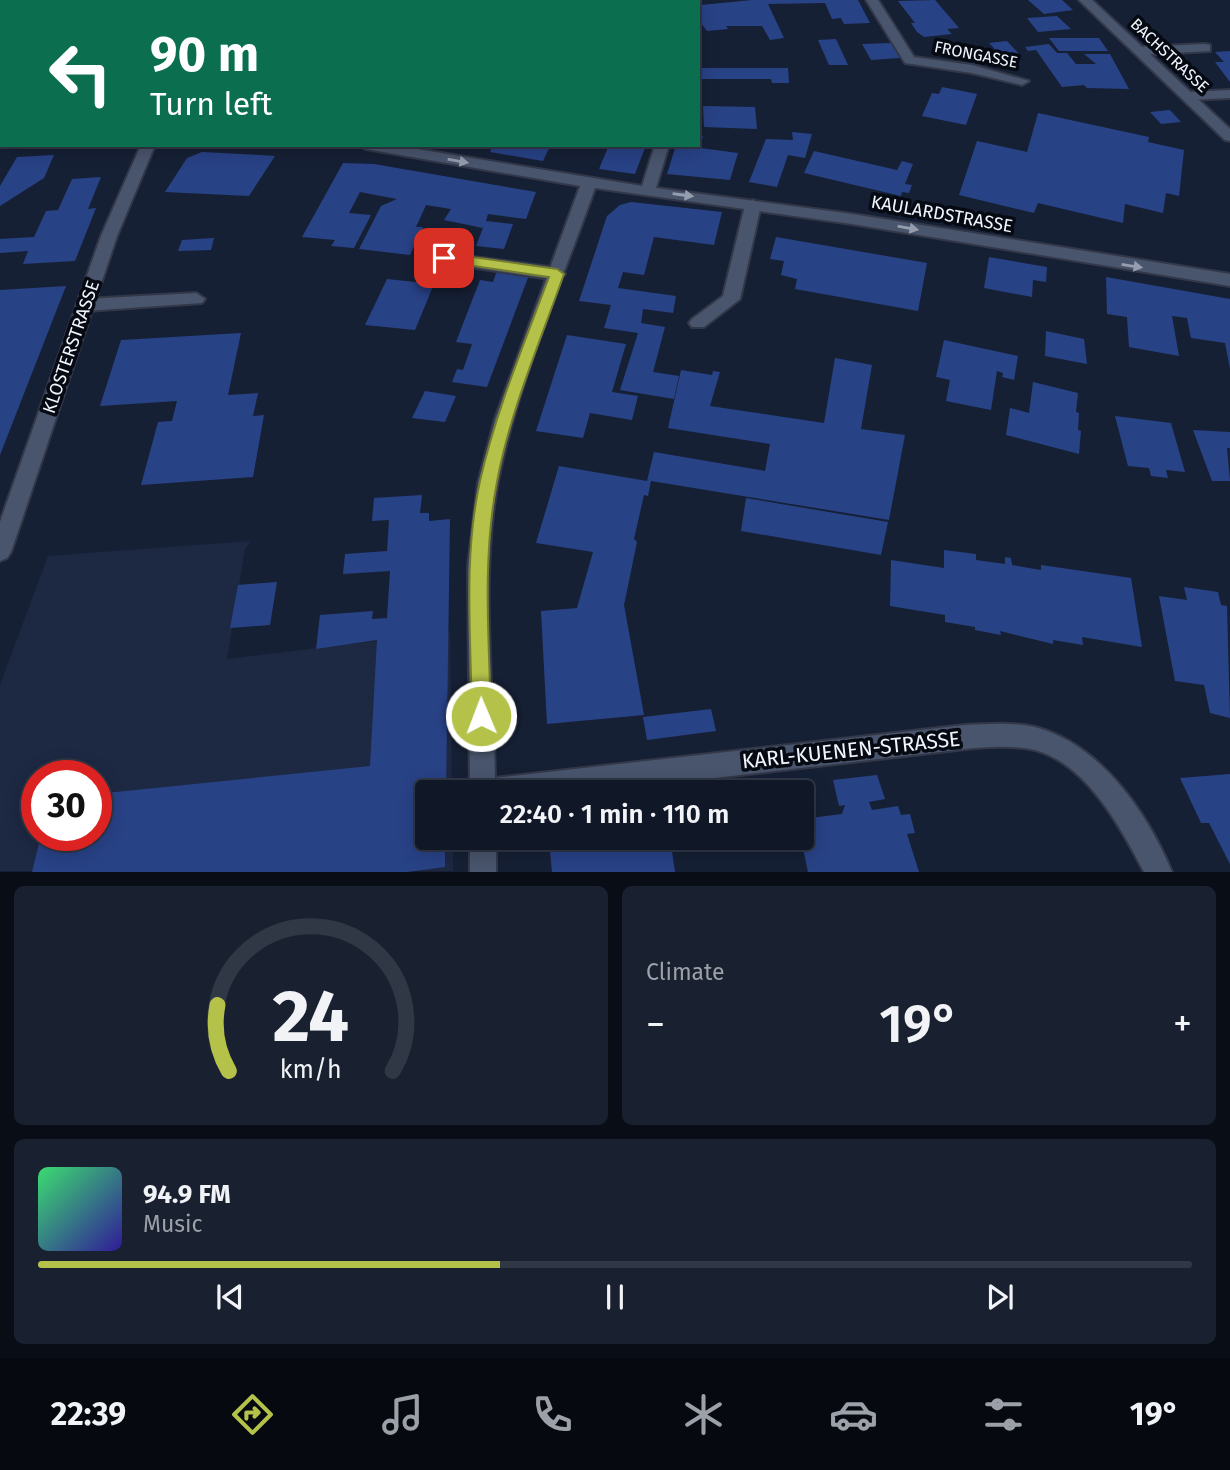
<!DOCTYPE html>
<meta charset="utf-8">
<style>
body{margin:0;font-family:"Fira Sans",sans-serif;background:#192130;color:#f1f3f6;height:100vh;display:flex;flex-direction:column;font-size:26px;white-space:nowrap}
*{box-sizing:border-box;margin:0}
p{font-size:23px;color:#9ca0a8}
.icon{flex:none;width:38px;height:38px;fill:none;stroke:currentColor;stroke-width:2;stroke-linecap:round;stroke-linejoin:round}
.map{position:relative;height:872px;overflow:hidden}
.side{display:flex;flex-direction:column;gap:14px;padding:14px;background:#090d16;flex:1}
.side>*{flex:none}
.guide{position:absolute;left:0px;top:0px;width:700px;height:147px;box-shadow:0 4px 18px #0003,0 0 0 2px #303745;background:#0b6e4f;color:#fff;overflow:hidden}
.speed{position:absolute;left:21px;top:760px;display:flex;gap:14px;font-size:35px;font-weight:700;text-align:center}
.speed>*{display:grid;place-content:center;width:91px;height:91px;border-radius:50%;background:#101828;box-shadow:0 4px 18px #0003,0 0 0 2px #303745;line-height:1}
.speed .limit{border:10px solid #d22;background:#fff;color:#111}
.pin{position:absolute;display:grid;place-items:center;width:60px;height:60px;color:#fff;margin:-30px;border-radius:14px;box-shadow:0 4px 10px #0006}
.me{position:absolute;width:77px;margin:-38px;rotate:359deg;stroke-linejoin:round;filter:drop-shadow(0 0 5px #0008)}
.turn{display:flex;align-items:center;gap:24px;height:147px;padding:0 35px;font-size:32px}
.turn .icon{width:91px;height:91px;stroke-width:2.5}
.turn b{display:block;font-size:49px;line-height:60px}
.big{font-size:52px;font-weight:600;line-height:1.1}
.side .card{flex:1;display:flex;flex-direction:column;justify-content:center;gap:10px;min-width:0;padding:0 24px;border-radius:10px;background:#192130}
.side .dial{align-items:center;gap:0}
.dial svg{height:182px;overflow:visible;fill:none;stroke:#303745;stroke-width:7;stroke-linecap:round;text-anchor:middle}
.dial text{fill:#f1f3f6;stroke:none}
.song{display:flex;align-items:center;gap:21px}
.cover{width:84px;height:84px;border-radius:10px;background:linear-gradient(135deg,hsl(140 70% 55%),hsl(250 70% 35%))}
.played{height:7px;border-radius:4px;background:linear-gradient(90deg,#b4c24a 40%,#303745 40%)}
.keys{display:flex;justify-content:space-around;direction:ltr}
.heat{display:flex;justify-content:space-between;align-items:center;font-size:38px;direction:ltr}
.side .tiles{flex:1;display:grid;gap:14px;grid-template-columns:1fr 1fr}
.card:last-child{grid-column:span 2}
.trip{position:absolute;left:415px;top:780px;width:399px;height:70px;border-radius:7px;background:#101828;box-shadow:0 4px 18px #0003,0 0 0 2px #303745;font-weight:600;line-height:70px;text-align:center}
.tab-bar{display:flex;height:112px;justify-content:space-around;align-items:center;background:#060a10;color:#9ca0a8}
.tab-bar .icon{width:49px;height:49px}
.tab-bar .active{color:#b4c24a}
.tab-bar b{font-size:32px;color:#f1f3f6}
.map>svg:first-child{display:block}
</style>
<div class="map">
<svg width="1230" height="872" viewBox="0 0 1230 872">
<rect width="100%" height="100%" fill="#162035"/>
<path fill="#1d2843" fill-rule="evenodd" d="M251,541L245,549L227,659L450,632L452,793H427V838H453V871H0V685L48,556ZM37,775H96V835H37Z"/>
<g fill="#284286">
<polygon points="698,0 701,5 752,0 858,0 870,23 844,24 841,18 832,19 825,3 768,4 784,38 770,40 762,26 726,26 728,29 707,31 698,19"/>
<polygon points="935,0 959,28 947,29 952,34 924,37 917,32 911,23 915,23 898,1"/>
<polygon points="1028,0 1062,0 1073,10 1044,14"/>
<polygon points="1057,16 1071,29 1038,32 1027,18"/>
<polygon points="1049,38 1099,38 1108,51 1059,51"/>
<polygon points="836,39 848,65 829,65 818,40"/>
<polygon points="1007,41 1021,56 1004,59 989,43"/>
<polygon points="891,43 900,58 871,60 862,44"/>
<polygon points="1049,44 1057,53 1067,53 1076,64 1096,64 1084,54 1110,54 1129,89 1087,88 1084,85 1062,87 1036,50 1028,51 1025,47"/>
<polygon points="1230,51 1230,82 1215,62 1224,62 1215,52"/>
<polygon points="698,68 788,68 789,83 772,83 771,79 698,79"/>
<polygon points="942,87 977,94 966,125 922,116 932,93 939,94"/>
<polygon points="703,106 755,107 757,129 704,127"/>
<polygon points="1170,110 1181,122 1161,124 1150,112"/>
<polygon points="1038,113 1149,137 1148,142 1184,150 1179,196 1166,193 1163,213 1125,204 1123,223 1038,203 1034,213 959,195 977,141 1027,152"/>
<polygon points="792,132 812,134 805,158 788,155 777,187 749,182 766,139 793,140"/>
<polygon points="698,136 703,136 700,148 738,153 730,180 667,174 676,145 698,145"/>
<polygon points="493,145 546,145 550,146 543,161 490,152"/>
<polygon points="609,145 646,145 635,174 599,169"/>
<polygon points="814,151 897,170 902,161 913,164 905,184 912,185 909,193 902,192 901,196 804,173"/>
<polygon points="202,152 260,155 275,156 249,196 165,192 187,158"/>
<polygon points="54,155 44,178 0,206 0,186 17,157"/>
<polygon points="343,163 374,164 536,192 526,219 488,214 486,221 513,224 504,249 476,246 483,228 444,220 451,209 426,205 416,227 423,227 410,255 359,249 381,206 397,199 360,192 349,213 371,215 354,248 331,246 335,240 302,237"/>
<polygon points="101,177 88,209 96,208 75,261 23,264 28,251 0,253 0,239 34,237 46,211 58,210 72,179"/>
<polygon points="631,202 722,212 714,245 654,237 644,275 623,272 618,288 676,296 673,313 643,309 641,323 665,327 653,372 679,376 674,399 620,390 638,333 604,328 611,305 579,301 607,216 620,205"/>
<polygon points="776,237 927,263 918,311 795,289 797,279 781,275 784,261 770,259"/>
<polygon points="214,238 211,250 178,251 182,240"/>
<polygon points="989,257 1047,267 1046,282 1033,280 1032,297 984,288"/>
<polygon points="497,271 529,275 487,387 452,382 457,369 463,370 472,344 456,342 480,280 493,282"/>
<polygon points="1106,277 1230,299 1230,369 1225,343 1191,338 1187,318 1172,316 1179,356 1129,347 1127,317 1107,314"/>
<polygon points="387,279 434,284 415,330 365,325"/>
<polygon points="66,286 0,455 0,290"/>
<polygon points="1046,331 1084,339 1087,364 1045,356"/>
<polygon points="241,333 228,395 258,393 253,416 264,415 253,477 141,485 158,422 172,421 177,401 100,406 121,340"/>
<polygon points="567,335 626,344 612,392 638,396 632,420 590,413 583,438 536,431"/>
<polygon points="944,340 1018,356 1014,380 1002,377 1003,373 997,371 991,410 946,401 950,380 936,377"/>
<polygon points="835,358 872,365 861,429 905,435 889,520 651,481 648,496 644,495 634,539 637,542 624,605 644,715 547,724 541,611 577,608 593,552 536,543 559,466 647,481 654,452 765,471 770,444 668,428 681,370 712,375 713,371 720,372 710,406 824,423"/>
<polygon points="1033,382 1078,393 1076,412 1079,413 1078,430 1081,431 1079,454 1006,435 1010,408 1029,413"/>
<polygon points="425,391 456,396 445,422 412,418"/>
<polygon points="1115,416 1171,423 1185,472 1166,470 1168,478 1151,476 1149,468 1128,466"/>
<polygon points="1193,430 1230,432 1230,448 1227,448 1230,481 1212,481"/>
<polygon points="422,495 420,513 429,513 429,521 450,519 446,793 427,793 427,838 445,838 445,867 407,872 32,872 41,835 96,835 96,794 370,766 377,640 316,649 320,615 373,611 372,619 387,618 390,571 343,574 345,554 387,551 389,520 372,521 374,498"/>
<polygon points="746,498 888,522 881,555 741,531"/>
<polygon points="944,550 976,554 976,560 1005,564 1005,557 1011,558 1012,565 1041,570 1041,565 1131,578 1142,647 1082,637 1083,645 1053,640 1053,644 1000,631 1001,635 975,630 975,627 945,622 945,615 890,606 891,560 944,568"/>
<polygon points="277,582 270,625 230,628 238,585"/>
<polygon points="1184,587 1218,592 1221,605 1227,606 1230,718 1210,713 1204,685 1175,681 1159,596 1187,600"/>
<polygon points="711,709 716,731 647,740 643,717"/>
<polygon points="1230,774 1230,864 1209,823 1201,823 1180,778"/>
<polygon points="877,775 885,799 869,802 872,810 898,806 901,815 910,814 915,833 907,834 919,872 808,872 803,848 794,850 791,838 802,838 802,819 842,814 845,805 839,806 833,780"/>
<polygon points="761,786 763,793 723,793 723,791"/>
<polygon points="647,838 670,838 675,872 552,872 550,851"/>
</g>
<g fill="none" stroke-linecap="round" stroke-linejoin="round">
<defs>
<g id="service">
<polygon points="1205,44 1210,45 1210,51 1139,55 1132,51 1139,47"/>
<polygon points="1230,90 1230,98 1189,100 1182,96 1189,92"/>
<polygon points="753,200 761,205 740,299 704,327 692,327 689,323 692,319 723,296 745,205"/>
<polygon points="444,253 557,268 565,274 557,280 449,264 442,278 430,278 428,274 438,254"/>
<polygon points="196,293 205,299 202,303 86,311 77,305 86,299"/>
</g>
<g id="minor">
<polygon points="249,0 261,0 248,2"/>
<polygon points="501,0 515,0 500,2"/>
<polygon points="866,0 878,0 914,57 972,65 1029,81 1022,85 972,73 905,63"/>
<polygon points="1079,0 1092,0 1230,129 1230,141 1225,140"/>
<rect x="0" y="135" width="2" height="8"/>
<polygon points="141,145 155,145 117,236 11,552 7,558 0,561 0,522 101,236"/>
<path d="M359,145H393L642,186L655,145H669L656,188L852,214L1230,274V286L852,224L595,188C561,284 518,381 498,481C480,575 493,683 495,778L965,725C988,724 1012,722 1035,727C1100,744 1147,812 1172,872H1144C1121,828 1087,764 1035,750C1012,745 988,747 965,749L584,793H470L468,566L478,483L495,419L580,186L366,149Z"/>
<rect x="470" y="838" width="26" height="34"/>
</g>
</defs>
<use href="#service" stroke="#333849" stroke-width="4"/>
<use href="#minor" stroke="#333849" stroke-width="4"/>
<use href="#service" fill="#49556d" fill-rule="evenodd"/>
<use href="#minor" fill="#49556d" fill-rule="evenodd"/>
</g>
<defs><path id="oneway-solid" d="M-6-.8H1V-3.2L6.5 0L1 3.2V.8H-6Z" transform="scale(1.75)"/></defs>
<g fill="#959dae">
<use href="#oneway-solid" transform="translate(458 161) rotate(10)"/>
<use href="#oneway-solid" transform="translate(683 195) rotate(8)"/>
<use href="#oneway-solid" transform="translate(908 228) rotate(10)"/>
<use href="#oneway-solid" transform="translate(1132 266) rotate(9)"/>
</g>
<path fill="#b4c24a" stroke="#757e30" stroke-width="2" d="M444,253L557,269L564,274C540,342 510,411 497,482C482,559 489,639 491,716L488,723L481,726L474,723L472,716C471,639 463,557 480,481C496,411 524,344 549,277L439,261V255Z"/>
<g text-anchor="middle" stroke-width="7" stroke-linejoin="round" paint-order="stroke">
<g font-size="16" fill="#f1f5fe" stroke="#060a13">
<text transform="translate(976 54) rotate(11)" y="6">FRONGASSE</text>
<text transform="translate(1170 55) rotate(43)" y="6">BACHSTRASSE</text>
</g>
<g font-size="18" fill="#f1f5fe" stroke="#060a13">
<text transform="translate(942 214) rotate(10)" y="6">KAULARDSTRASSE</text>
<text transform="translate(71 347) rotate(-71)" y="6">KLOSTERSTRASSE</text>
</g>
<g font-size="21" fill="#f1f5fe" stroke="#060a13">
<text transform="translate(851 750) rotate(-6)" y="7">KARL-KUENEN-STRASSE</text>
</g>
</g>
</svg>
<div class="speed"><div class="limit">30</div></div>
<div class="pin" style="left:444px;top:258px;background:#d93025"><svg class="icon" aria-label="arrive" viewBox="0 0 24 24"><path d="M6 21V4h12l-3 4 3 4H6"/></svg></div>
<svg class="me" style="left:481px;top:716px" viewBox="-20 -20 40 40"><circle r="17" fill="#b4c24a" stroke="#fff" stroke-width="3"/><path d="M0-11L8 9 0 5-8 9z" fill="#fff"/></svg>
<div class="trip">22:40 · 1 min · 110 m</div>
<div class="guide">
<div class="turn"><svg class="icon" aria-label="left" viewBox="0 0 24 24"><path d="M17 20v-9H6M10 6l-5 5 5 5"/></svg><div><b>90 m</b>Turn left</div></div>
</div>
</div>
<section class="side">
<div class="tiles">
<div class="card dial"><svg viewBox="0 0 100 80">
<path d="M14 69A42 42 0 1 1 86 69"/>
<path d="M14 69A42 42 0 0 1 9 40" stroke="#b4c24a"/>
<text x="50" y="56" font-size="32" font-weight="700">24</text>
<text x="50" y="72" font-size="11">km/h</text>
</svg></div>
<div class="card"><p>Climate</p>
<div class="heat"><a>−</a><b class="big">19°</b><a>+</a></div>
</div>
<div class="card">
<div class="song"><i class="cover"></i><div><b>94.9 FM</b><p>Music</p></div></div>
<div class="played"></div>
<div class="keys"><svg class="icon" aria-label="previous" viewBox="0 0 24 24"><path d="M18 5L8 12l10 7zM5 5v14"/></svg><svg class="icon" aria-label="pause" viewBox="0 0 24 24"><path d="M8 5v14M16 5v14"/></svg><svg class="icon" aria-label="next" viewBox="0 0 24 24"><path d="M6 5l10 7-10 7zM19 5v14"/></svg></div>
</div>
</div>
</section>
<nav class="tab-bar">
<b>22:39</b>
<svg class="icon active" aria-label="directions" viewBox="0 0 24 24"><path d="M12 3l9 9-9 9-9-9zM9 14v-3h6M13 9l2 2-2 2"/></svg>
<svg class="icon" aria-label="music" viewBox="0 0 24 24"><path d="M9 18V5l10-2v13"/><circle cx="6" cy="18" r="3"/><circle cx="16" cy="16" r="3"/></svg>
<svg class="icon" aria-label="phone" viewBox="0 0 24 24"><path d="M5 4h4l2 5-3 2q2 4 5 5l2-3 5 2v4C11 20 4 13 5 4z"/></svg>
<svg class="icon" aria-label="climate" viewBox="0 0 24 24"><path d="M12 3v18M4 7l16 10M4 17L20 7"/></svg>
<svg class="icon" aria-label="car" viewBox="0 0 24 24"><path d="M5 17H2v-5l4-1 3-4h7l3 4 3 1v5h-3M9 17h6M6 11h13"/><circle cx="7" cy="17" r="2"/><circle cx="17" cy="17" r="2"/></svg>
<svg class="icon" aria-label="filters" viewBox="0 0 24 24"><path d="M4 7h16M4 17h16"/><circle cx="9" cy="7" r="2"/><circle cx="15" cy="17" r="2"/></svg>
<b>19°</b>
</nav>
